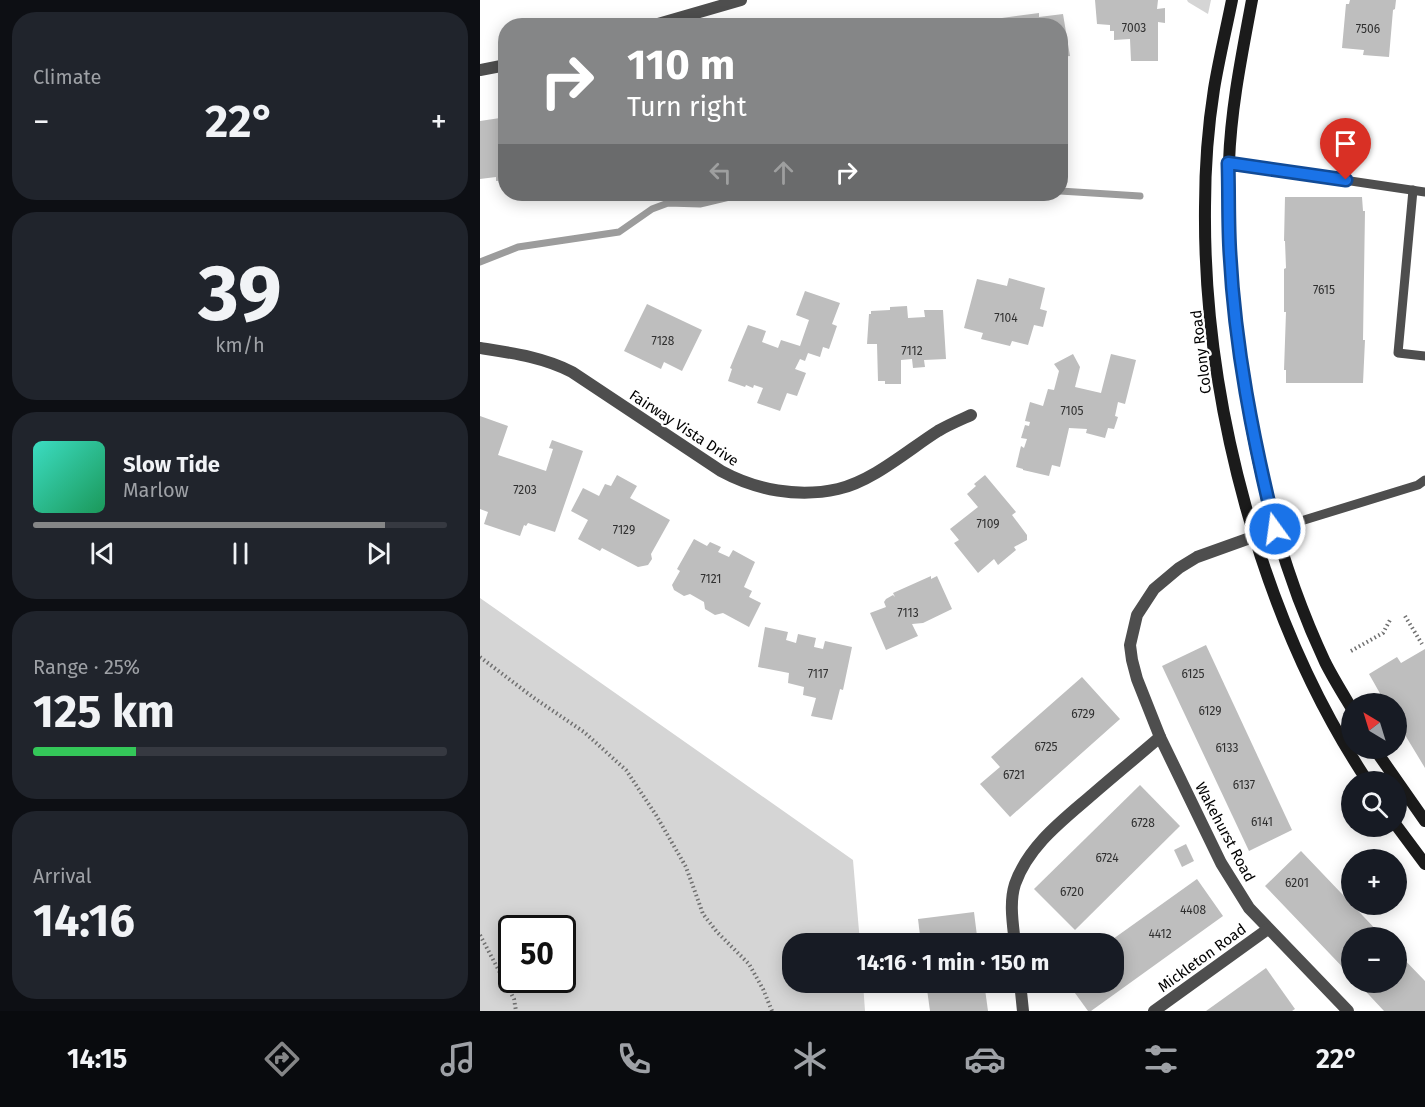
<!DOCTYPE html>
<meta charset="utf-8">
<style>
body{margin:0;font-family:"Fira Sans",sans-serif;background:#20242c;color:#f1f3f6;height:100vh;display:flex;flex-direction:column;font-size:22px;white-space:nowrap}
*{box-sizing:border-box;margin:0}
p{font-size:20px;color:#9ea1a6}
.icon{flex:none;width:33px;height:33px;fill:none;stroke:currentColor;stroke-width:2;stroke-linecap:round;stroke-linejoin:round}
.map{position:relative;flex:1;overflow:hidden}
.side{display:flex;flex-direction:column;gap:12px;padding:12px;background:#0d0f14;width:480px}
.side>*{flex:none}
.banner{position:absolute;left:18px;top:18px;width:570px;height:183px;border-radius:24px;box-shadow:0 3px 15px #0003;background:#858687;color:#fff;overflow:hidden}
.needle{width:39px;rotate:322deg}
.fabs{position:absolute;left:861px;top:693px;display:grid;gap:12px}
.fabs a{display:grid;place-items:center;width:66px;height:66px;border-radius:50%;background:#171b24;box-shadow:0 3px 15px #0003;font-size:30px}
.speed{position:absolute;left:18px;top:915px;display:flex;gap:12px;font-size:30px;font-weight:700;text-align:center}
.speed>*{display:grid;place-content:center;width:78px;height:78px;border-radius:50%;background:#171b24;box-shadow:0 3px 15px #0003;line-height:1}
.speed .limit{border:3px solid #111;border-radius:9px;background:#fff;color:#111}
.pin{position:absolute;display:grid;place-items:center;width:51px;height:51px;color:#fff;margin:-62px -26px;border-radius:50% 50% 50% 0;rotate:-45deg;box-shadow:0 0 6px #0007}
.pin .icon{rotate:45deg}
.me{position:absolute;width:66px;margin:-33px;rotate:346deg;stroke-linejoin:round;filter:drop-shadow(0 0 4px #0008)}
.turn{display:flex;align-items:center;gap:21px;height:126px;padding:0 30px;font-size:27px}
.turn .icon{width:78px;height:78px;stroke-width:2.5}
.turn b{display:block;font-size:42px;line-height:51px}
.lanes{display:flex;align-items:center;height:57px;padding:0 30px;background:#0003;justify-content:center;gap:30px;direction:ltr}
.lanes .off{opacity:.35}
.big{font-size:45px;font-weight:700;line-height:1.1}
.side .tile{flex:1;display:flex;flex-direction:column;justify-content:center;gap:9px;min-width:0;padding:0 21px;border-radius:24px;background:#20242c}
.side .dial{align-items:center;gap:0}
.dial b{font-size:78px;line-height:1}
.song{display:flex;align-items:center;gap:18px}
.cover{width:72px;height:72px;border-radius:9px;background:linear-gradient(135deg,hsl(170 70% 55%),hsl(150 70% 35%))}
.played{height:6px;border-radius:3px;background:linear-gradient(90deg,#858687 85%,#363941 85%)}
.keys{display:flex;justify-content:space-around;direction:ltr}
.heat{display:flex;justify-content:space-between;align-items:center;font-size:33px;direction:ltr}
.charge{height:9px;border-radius:4px;background:linear-gradient(90deg,#34c759 25%,#363941 0)}
.trip{position:absolute;left:302px;top:933px;width:342px;height:60px;border-radius:24px;background:#171b24;box-shadow:0 3px 15px #0003;font-weight:700;line-height:60px;text-align:center}
.dock{display:flex;height:96px;justify-content:space-around;align-items:center;background:#090b0e;color:#9ea1a6}
.dock .icon{width:42px;height:42px}
.dock .current{color:#858687}
.dock b{font-size:27px;color:#f1f3f6}
main{display:flex;flex:1;min-height:0}
.map>svg:first-child{display:block}
</style>
<main>
<section class="side">
<div class="tile"><p>Climate</p>
<div class="heat"><a>−</a><b class="big">22°</b><a>+</a></div>
</div>
<div class="tile dial"><b>39</b><p>km/h</p></div>
<div class="tile">
<div class="song"><i class="cover"></i><div><b>Slow Tide</b><p>Marlow</p></div></div>
<div class="played"></div>
<div class="keys"><svg class="icon" aria-label="previous" viewBox="0 0 24 24"><path d="M18 5L8 12l10 7zM5 5v14"/></svg><svg class="icon" aria-label="pause" viewBox="0 0 24 24"><path d="M8 5v14M16 5v14"/></svg><svg class="icon" aria-label="next" viewBox="0 0 24 24"><path d="M6 5l10 7-10 7zM19 5v14"/></svg></div>
</div>
<div class="tile"><p>Range · 25%</p><b class="big">125 km</b><div class="charge"></div></div>
<div class="tile"><p>Arrival</p><b class="big">14:16</b></div>
</section>
<div class="map">
<svg width="945" height="1011" viewBox="0 0 945 1011">
<rect width="100%" height="100%" fill="#fff"/>
<g fill="#d5d5d5" fill-rule="evenodd">
<polygon points="707,0 731,0 728,14 708,2"/>
<path d="M0,598L373,860L380,943L312,944V982L383,983L385,1011H0ZM32,928H82V980H32Z"/>
</g>
<g fill="none" stroke-linecap="round" stroke-linejoin="round">
<g stroke="#9c9c9c" stroke-width="7">
<polyline points="580,191 660,196"/>
<polyline points="0,262 38,247 139,232 172,209 188,203 220,204 262,194"/>
</g>
</g>
<g fill="#bebebe">
<polygon points="615,0 678,0 677,9 685,8 685,23 678,22 678,61 651,61 650,39 634,40 634,31 630,31 630,25 617,24"/>
<polygon points="870,0 916,0 915,9 913,10 909,57 883,55 884,50 862,48 866,4 869,4"/>
<polygon points="559,13 559,17 583,14 590,56 580,57 580,26 523,26 522,18"/>
<polygon points="20,118 26,161 26,180 16,181 16,177 0,179 0,121"/>
<polygon points="805,197 882,197 883,211 885,211 883,340 885,340 883,383 806,383 806,370 804,370 806,312 804,312 804,269 806,268 805,241 804,241"/>
<polygon points="529,278 565,288 560,309 567,311 563,327 554,325 548,345 532,341 530,346 501,339 503,333 484,328 497,279 527,286"/>
<polygon points="325,291 360,303 352,324 357,326 349,349 343,347 340,357 328,353 325,361 320,359 315,369 326,373 317,396 307,393 300,411 277,403 283,388 274,385 273,388 266,385 265,387 248,381 252,369 250,368 268,325 286,331 282,342 298,348 301,340 320,346 329,320 316,315"/>
<polygon points="167,304 222,330 202,371 184,362 181,369 144,351"/>
<polygon points="427,306 428,318 445,317 444,310 463,310 466,359 444,360 445,367 433,368 432,359 421,360 421,384 405,384 405,381 398,381 397,344 387,344 389,314 391,314 391,311 410,310 410,307"/>
<polygon points="593,354 600,367 595,387 621,393 631,354 656,360 645,404 638,402 635,416 638,417 634,429 628,428 625,438 606,433 607,429 589,428 580,467 572,465 569,476 543,470 543,469 536,467 541,446 544,448 547,439 541,438 545,425 549,426 550,422 545,421 550,402 563,406 568,389 574,390 579,371 574,364"/>
<polygon points="0,416 28,426 18,455 66,471 73,449 69,448 72,440 103,451 75,532 48,523 46,526 44,525 40,536 4,524 8,512 0,509"/>
<polygon points="137,475 157,486 150,498 190,520 171,554 172,559 168,565 158,567 122,548 120,551 98,539 108,520 91,511 103,488 119,496 125,484 131,486"/>
<polygon points="505,475 536,512 532,515 547,535 547,540 534,547 536,550 518,565 514,559 498,573 474,543 479,540 470,529 498,507 487,494 496,486 494,484"/>
<polygon points="214,539 227,546 230,542 241,547 238,552 249,557 253,550 275,562 264,587 272,591 269,597 281,603 269,627 243,613 235,615 225,609 224,602 210,594 204,596 194,590 192,585 200,571 197,569"/>
<polygon points="451,576 451,579 457,576 472,609 443,623 432,624 438,636 406,650 390,613 406,607 404,602 406,599 413,595 415,597 413,593"/>
<polygon points="285,627 308,632 306,640 316,643 318,634 336,638 334,647 343,649 345,641 372,647 363,690 360,689 352,720 331,716 336,698 323,695 324,687 308,683 309,673 278,667"/>
<polygon points="726,645 812,830 769,851 682,666"/>
<polygon points="945,649 945,768 916,720 916,704 906,704 889,674 917,657 921,663"/>
<polygon points="602,677 640,719 530,817 500,784 520,767 511,757"/>
<polygon points="660,785 700,826 595,930 554,889"/>
<polygon points="706,844 714,861 702,867 694,850"/>
<polygon points="821,851 904,938 872,938 872,977 785,886"/>
<polygon points="717,879 743,916 611,1011 608,1011 587,982 633,982 633,944 626,944"/>
<polygon points="494,912 498,944 441,944 438,919"/>
<polygon points="916,951 945,981 945,1011 904,1011 877,982 916,982"/>
<polygon points="786,968 815,1009 812,1011 726,1011"/>
<polygon points="446,982 504,982 508,1011 450,1011"/>
</g>
<g fill="none" stroke-linecap="round" stroke-linejoin="round">
<g stroke="#707070" stroke-width="4" stroke-dasharray="1.5 3" stroke-linecap="butt">
<polyline points="925,616 942,644"/>
<polyline points="871,651 903,633 910,620"/>
<polyline points="0,657 54,698 104,732 146,770 176,815 206,867 223,914 237,932 269,964 283,989 292,1011"/>
<polyline points="0,935 34,999 36,1011"/>
</g>
<g stroke="#4e4e4e" stroke-width="9">
<polyline points="749,163 945,192"/>
<polyline points="933,190 918,353 945,356"/>
<polyline points="795,529 938,485 945,480"/>
</g>
<g stroke="#4e4e4e" stroke-width="12">
<polyline points="171,26 261,0"/>
<polyline points="0,70 26,65"/>
<path d="M0,348C32,353 63,357 92,372L241,471C276,490 318,498 358,489C393,481 428,450 458,431C468,425 480,420 491,415"/>
<polyline points="795,529 717,557 699,568 674,589 657,615 650,645 652,660 657,679 680,737 741,863 769,908 868,1011"/>
<path d="M535,944C533,924 529,903 535,884C549,845 583,820 613,794C635,775 658,756 680,737"/>
<polyline points="540,982 543,1011"/>
<polyline points="674,1011 788,929"/>
</g>
<g stroke="#1b1b1b" stroke-width="12">
<path d="M752,0C746,30 739,59 734,89C728,127 725,169 725,207C723,399 781,621 888,782"/>
<path d="M772,0C762,54 751,107 749,162C746,211 750,262 755,311C767,432 793,551 845,662C853,678 863,694 872,709"/>
<polyline points="894,748 945,821"/>
<polyline points="916,825 945,864"/>
</g>
</g>
<g fill="none" stroke-linecap="round" stroke-linejoin="round">
<defs>
<path id="route" d="M795,529C773,439 755,348 750,254C748,224 749,193 748,163L866,180"/>
</defs>
<use href="#route" stroke="#114b97" stroke-width="15"/>
<use href="#route" stroke="#1a73e8" stroke-width="10"/>
</g>
<g text-anchor="middle" stroke-width="4.5" stroke-linejoin="round" paint-order="stroke">
<g font-size="12" fill="#303030">
<text x="654" y="32">7003</text>
<text x="888" y="33">7506</text>
<text x="844" y="294">7615</text>
<text x="526" y="322">7104</text>
<text x="183" y="345">7128</text>
<text x="432" y="355">7112</text>
<text x="592" y="415">7105</text>
<text x="45" y="494">7203</text>
<text x="508" y="528">7109</text>
<text x="144" y="534">7129</text>
<text x="231" y="583">7121</text>
<text x="428" y="617">7113</text>
<text x="338" y="678">7117</text>
<text x="713" y="678">6125</text>
<text x="730" y="715">6129</text>
<text x="603" y="718">6729</text>
<text x="566" y="751">6725</text>
<text x="747" y="752">6133</text>
<text x="534" y="779">6721</text>
<text x="764" y="789">6137</text>
<text x="782" y="826">6141</text>
<text x="663" y="827">6728</text>
<text x="627" y="862">6724</text>
<text x="817" y="887">6201</text>
<text x="592" y="896">6720</text>
<text x="713" y="914">4408</text>
<text x="680" y="938">4412</text>
</g>
<g font-size="15" fill="#000" stroke="#fff">
<text transform="translate(721 352) rotate(-97)" y="5">Colony Road</text>
<text transform="translate(204 428) rotate(33)" y="5">Fairway Vista Drive</text>
<text transform="translate(745 832) rotate(62)" y="5">Wakehurst Road</text>
<text transform="translate(722 958) rotate(-36)" y="5">Mickleton Road</text>
</g>
</g>
</svg>
<div class="fabs">
<a><svg class="needle" viewBox="-14 -14 28 28"><path d="M0-13l5 13h-10z" fill="#e53935"/><path d="M0 13l5-13h-10z" fill="#9ea1a6"/></svg></a>
<a><svg class="icon" aria-label="search" viewBox="0 0 24 24"><circle cx="10" cy="10" r="6"/><path d="M15 15l6 6"/></svg></a>
<a>+</a>
<a>−</a>
</div>
<div class="speed"><div class="limit">50</div></div>
<div class="pin" style="left:866px;top:180px;background:#d93025"><svg class="icon" aria-label="arrive" viewBox="0 0 24 24"><path d="M6 21V4h12l-3 4 3 4H6"/></svg></div>
<svg class="me" style="left:795px;top:529px" viewBox="-20 -20 40 40"><circle r="17" fill="#1a73e8" stroke="#fff" stroke-width="3"/><path d="M0-11L8 9 0 5-8 9z" fill="#fff"/></svg>
<div class="trip">14:16 · 1 min · 150 m</div>
<div class="banner">
<div class="turn"><svg class="icon" aria-label="right" viewBox="0 0 24 24"><path d="M7 20v-9h11M14 6l5 5-5 5"/></svg><div><b>110 m</b>Turn right</div></div>
<div class="lanes"><svg class="icon off" aria-label="left" viewBox="0 0 24 24"><path d="M17 20v-9H6M10 6l-5 5 5 5"/></svg><svg class="icon off" aria-label="ahead" viewBox="0 0 24 24"><path d="M12 20V5M6 11l6-6 6 6"/></svg><svg class="icon" aria-label="right" viewBox="0 0 24 24"><path d="M7 20v-9h11M14 6l5 5-5 5"/></svg></div>
</div>
</div>
</main>
<nav class="dock">
<b>14:15</b>
<svg class="icon current" aria-label="directions" viewBox="0 0 24 24"><path d="M12 3l9 9-9 9-9-9zM9 14v-3h6M13 9l2 2-2 2"/></svg>
<svg class="icon" aria-label="music" viewBox="0 0 24 24"><path d="M9 18V5l10-2v13"/><circle cx="6" cy="18" r="3"/><circle cx="16" cy="16" r="3"/></svg>
<svg class="icon" aria-label="phone" viewBox="0 0 24 24"><path d="M5 4h4l2 5-3 2q2 4 5 5l2-3 5 2v4C11 20 4 13 5 4z"/></svg>
<svg class="icon" aria-label="climate" viewBox="0 0 24 24"><path d="M12 3v18M4 7l16 10M4 17L20 7"/></svg>
<svg class="icon" aria-label="car" viewBox="0 0 24 24"><path d="M5 17H2v-5l4-1 3-4h7l3 4 3 1v5h-3M9 17h6M6 11h13"/><circle cx="7" cy="17" r="2"/><circle cx="17" cy="17" r="2"/></svg>
<svg class="icon" aria-label="filters" viewBox="0 0 24 24"><path d="M4 7h16M4 17h16"/><circle cx="9" cy="7" r="2"/><circle cx="15" cy="17" r="2"/></svg>
<b>22°</b>
</nav>
